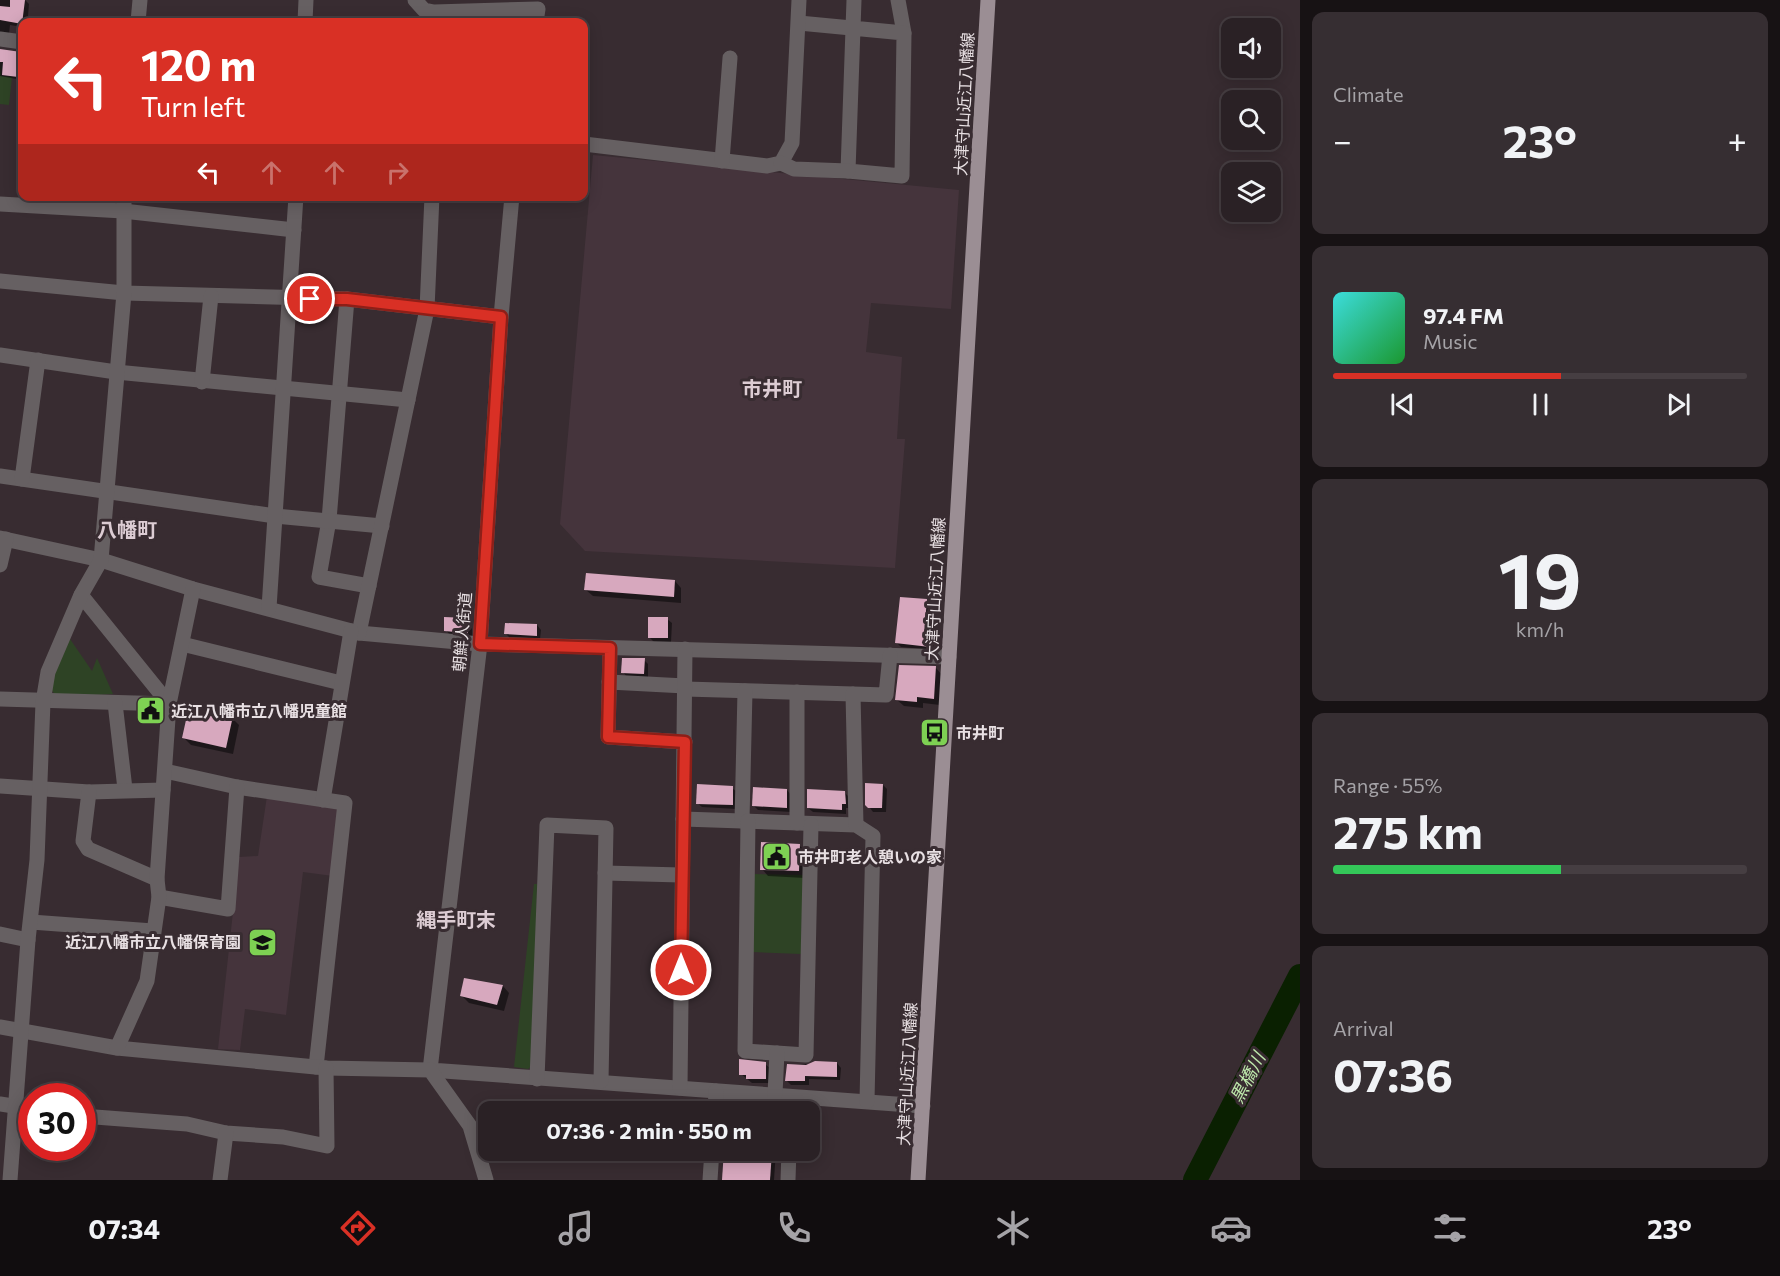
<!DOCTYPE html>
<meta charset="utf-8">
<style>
body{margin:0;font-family:Commissioner,"Noto Sans JP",sans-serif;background:#362e32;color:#f1f3f6;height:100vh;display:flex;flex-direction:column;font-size:22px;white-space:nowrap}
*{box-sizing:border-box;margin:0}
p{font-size:20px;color:#a5a3a7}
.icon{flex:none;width:33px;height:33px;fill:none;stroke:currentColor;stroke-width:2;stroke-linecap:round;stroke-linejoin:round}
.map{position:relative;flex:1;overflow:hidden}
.drawer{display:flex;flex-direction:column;gap:12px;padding:12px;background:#171214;width:480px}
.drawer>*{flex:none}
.top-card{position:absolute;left:18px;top:18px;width:570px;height:183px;border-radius:12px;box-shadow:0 3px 15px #0003,0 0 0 2px #463e42;background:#d93025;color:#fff;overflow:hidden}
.buttons{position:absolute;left:1221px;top:18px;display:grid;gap:12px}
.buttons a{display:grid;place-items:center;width:60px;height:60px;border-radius:12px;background:#2a2125;box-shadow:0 3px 15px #0003,0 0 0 2px #463e42;font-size:30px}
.speed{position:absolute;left:18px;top:1083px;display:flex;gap:12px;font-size:30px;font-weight:700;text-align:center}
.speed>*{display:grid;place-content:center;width:78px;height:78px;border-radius:50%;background:#2a2125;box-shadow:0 3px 15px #0003,0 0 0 2px #463e42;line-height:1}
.speed .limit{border:9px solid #d22;background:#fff;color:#111}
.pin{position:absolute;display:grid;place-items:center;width:51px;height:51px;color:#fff;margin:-26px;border:3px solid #fff;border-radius:50%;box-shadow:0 2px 6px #0007}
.me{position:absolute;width:66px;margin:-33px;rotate:0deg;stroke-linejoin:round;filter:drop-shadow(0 0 4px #0008)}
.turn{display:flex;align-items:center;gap:21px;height:126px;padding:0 24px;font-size:27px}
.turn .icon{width:78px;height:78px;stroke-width:2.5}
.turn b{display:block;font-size:42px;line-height:51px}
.lanes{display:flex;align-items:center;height:57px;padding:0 24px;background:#0003;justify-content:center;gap:30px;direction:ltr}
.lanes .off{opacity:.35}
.big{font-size:45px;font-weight:700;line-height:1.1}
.drawer .tile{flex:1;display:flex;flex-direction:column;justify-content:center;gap:9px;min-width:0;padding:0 21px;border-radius:12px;background:#362e32}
.drawer .dial{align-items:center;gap:0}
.dial b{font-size:78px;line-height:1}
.song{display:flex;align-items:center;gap:18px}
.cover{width:72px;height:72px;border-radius:9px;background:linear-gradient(135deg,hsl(180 70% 55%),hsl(130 70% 35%))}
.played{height:6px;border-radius:3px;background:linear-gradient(90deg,#d93025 55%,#463e42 55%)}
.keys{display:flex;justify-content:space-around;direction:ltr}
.heat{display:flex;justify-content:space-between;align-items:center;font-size:33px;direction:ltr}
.charge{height:9px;border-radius:4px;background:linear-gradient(90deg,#34c759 55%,#463e42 0)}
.trip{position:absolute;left:478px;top:1101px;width:342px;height:60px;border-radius:12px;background:#2a2125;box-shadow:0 3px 15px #0003,0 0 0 2px #463e42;font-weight:700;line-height:60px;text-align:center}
.tab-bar{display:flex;height:96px;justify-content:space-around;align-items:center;background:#110d0f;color:#a5a3a7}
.tab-bar .icon{width:42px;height:42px}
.tab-bar .on{color:#d93025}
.tab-bar b{font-size:27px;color:#f1f3f6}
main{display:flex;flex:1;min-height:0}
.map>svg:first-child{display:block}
</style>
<main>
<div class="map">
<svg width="1300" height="1180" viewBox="0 0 1300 1180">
<rect width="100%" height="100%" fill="#382c31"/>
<g fill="#45343c">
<polygon points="593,155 959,190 951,309 871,303 866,352 902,357 897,439 905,439 895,568 585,551 560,524"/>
<polygon points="267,796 333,805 340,813 333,876 303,872 286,1015 245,1009 240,1050 218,1049 239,857 258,856"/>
</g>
<g fill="#2e4325">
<polygon points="0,63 1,76 12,77 9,105 0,104"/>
<polygon points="70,639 92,671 97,658 113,694 57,697 49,687"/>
<polygon points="754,874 803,875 801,954 752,952"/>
<polygon points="534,884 537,884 533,1065 528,1069 514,1067"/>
</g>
<g fill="#0007">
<polygon points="0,0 25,0 29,4 28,16 45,18 50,22 22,22 22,27 10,25 9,34 0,36"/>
<polygon points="0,50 22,55 22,80 0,76"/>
<polygon points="675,581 681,588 681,603 593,596 586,590"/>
<polygon points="926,601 931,605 929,625 935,629 933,650 901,647 897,643"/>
<polygon points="468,619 472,624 472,637 450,635 446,630"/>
<polygon points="667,619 672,623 671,642 654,642 649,637"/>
<polygon points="537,625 541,630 540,639 510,638 506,634"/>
<polygon points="644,660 648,664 648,678 627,677 623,672"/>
<polygon points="936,668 942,675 940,705 923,703 923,708 904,706 897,700"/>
<polygon points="232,718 239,725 233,754 191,745 184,738 221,720"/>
<polygon points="883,785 887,789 886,812 873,812 867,804"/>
<polygon points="732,788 737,792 736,809 702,807 697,803"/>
<polygon points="787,790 791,795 791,812 758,810 754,806"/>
<polygon points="845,793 849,797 849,808 846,808 846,814 813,812 808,808"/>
<polygon points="799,845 806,852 805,878 768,876 762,869"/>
<polygon points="465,980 503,986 509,993 504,1011 469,1003 462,996"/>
<polygon points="837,1063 841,1068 840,1080 809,1079 809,1085 791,1085 787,1081 788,1065"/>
<polygon points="765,1064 770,1068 770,1083 752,1083 741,1074"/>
<polygon points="728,1107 774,1110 775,1112 728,1112"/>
<polygon points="725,1150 776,1150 774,1180 723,1180"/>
</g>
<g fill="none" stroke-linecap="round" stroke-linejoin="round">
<polyline stroke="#0a2001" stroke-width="24" points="1195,1180 1300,976"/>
</g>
<g fill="#d7a8be">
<polygon points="10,0 25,0 22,24 0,20 0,6 10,7"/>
<polygon points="0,49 21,52 18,77 2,75 3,62 0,62"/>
<polygon points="586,573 675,580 674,597 584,590"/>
<polygon points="900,597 927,599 925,623 931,623 930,647 895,643"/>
<polygon points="444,617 468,618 468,633 444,631"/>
<rect x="648" y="617" width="20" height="21"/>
<polygon points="505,623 537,624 537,636 504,634"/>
<polygon points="622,658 645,658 644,674 621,673"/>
<polygon points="899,665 936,666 934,699 917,697 917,702 895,700"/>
<polygon points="188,711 220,718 221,714 233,716 226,748 182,738"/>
<polygon points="865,783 883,784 882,808 868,808 865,805"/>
<polygon points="697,784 733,786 733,805 696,804"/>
<polygon points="753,787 787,789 787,808 752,806"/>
<polygon points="807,789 845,791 846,804 842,804 842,810 807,808"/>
<polygon points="761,842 800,844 799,871 760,870"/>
<polygon points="464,978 503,985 497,1005 460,996"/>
<polygon points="739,1059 766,1062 766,1079 746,1079 746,1075 739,1075"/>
<polygon points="815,1061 837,1062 837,1077 805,1076 805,1081 785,1081 787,1064 806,1065"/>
<polygon points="724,1150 772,1152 770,1180 722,1180"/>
</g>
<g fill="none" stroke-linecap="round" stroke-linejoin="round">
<g stroke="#666062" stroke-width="15">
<polyline points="415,0 424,10 434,12 538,9 536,22"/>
<polyline points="898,0 904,33"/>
<polyline points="138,22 140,0"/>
<polyline points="305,22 306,0"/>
<polyline points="799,23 904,33 902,176 848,171 854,0"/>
<polyline points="0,39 22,42"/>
<polyline points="584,144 767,166 781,163 792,143 799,0"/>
<polyline points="722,161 730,58"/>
<polyline points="781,163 794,169 848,171"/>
<polyline points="512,196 501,317 480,644 430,1070 923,1106"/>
<polyline points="0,204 123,211 294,230"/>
<polyline points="0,281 124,293 347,299 501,317"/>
<polyline points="347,299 329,520 319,577 369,586"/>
<polyline points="0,355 116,372 408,400"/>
<polyline points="202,382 211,296"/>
<polyline points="0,476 275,516 382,526"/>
<polyline points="22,479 38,360"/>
<polyline points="0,538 101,560 193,589 359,633 480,644 949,657"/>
<polyline points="0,565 6,539"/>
<polyline points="81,595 169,704"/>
<polyline points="269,608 296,196"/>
<polyline points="359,633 427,309 432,196"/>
<polyline points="182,644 341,683"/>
<polyline points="610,648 608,737 685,742"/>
<polyline points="609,682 685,686"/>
<polyline points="685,689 853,694"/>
<polyline points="0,699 169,704"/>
<polyline points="115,703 125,789"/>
<polyline points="165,771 237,787 345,803 316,1067"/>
<polyline points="0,786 89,792 163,790"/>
<polyline points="89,792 83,841 88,849 157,879"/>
<polyline points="323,800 351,631"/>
<polyline points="683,819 856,825 873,836 867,1101"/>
<polyline points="742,821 745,691"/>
<polyline points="748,821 745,1051 806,1055 811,825"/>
<polyline points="797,823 797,692"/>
<polyline points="856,825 853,694 886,695 890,655"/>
<polyline points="605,873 681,875"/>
<polyline points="159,897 228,909 237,787"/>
<polyline points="31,922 153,931"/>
<polyline points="0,934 28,940"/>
<polyline points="0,1027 117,1048 326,1068 430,1070 470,1126 486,1180"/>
<polyline points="117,1048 147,981 159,897 157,879 169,704 193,589"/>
<polyline points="537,1079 547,825 606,828 601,1081"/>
<polyline points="680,1088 685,649"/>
<polyline points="775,1094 777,1053"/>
<polyline points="0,1104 32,1109"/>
<polyline points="715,1112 716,1091"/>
<polyline points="82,1116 187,1124 226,1133 283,1137 327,1146 326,1068"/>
<polyline points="10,1180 28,940 37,860 43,702 48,672 81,595 101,560 124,293 124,196"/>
<polyline points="220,1180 226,1133"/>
<polyline points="710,1180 712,1150"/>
<polyline points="788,1180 789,1150"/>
</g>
<polyline stroke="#9b8e94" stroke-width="15" points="918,1180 988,0"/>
</g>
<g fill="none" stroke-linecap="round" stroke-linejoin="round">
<defs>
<polyline id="route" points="310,299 347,299 501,317 480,644 610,648 608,737 685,742 681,970"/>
</defs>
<use href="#route" stroke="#8d1f18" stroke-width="15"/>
<use href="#route" stroke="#d93025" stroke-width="10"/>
</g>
<defs>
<symbol id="civic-square" viewBox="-11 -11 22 22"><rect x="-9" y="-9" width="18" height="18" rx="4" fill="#7ed153" stroke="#382c31"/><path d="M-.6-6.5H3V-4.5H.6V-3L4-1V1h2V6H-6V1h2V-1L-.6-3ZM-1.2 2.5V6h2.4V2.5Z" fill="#111"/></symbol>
<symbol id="bus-square" viewBox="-11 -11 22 22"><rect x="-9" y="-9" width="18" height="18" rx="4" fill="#7ed153" stroke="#382c31"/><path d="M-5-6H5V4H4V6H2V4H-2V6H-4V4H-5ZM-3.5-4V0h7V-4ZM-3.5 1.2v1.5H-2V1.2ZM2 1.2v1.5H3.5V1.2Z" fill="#111"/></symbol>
<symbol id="school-square" viewBox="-11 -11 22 22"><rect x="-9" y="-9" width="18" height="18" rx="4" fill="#7ed153" stroke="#382c31"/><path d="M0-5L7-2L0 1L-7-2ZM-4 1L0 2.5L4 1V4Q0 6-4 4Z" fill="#111"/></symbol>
</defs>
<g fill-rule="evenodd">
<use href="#civic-square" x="134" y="694" width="33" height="33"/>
<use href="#bus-square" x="918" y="716" width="33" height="33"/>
<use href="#civic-square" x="760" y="840" width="33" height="33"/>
<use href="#school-square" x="246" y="926" width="33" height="33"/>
</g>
<g text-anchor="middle" stroke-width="6" stroke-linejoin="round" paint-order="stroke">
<g font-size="16" fill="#e8e0e3" stroke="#382c31">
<text transform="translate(964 104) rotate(-87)" y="6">大津守山近江八幡線</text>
<text transform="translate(935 589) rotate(-87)" y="6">大津守山近江八幡線</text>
<text transform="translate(462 632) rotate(-85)" y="6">朝鮮人街道</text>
<text transform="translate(907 1074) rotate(-87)" y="6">大津守山近江八幡線</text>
</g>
<g font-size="16" font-weight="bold" fill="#e8e0e3" stroke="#382c31" text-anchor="start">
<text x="171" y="717">近江八幡市立八幡児童館</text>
<text x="956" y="739">市井町</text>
<text x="798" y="863">市井町老人憩いの家</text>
<text x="241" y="948" text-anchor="end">近江八幡市立八幡保育園</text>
</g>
<g font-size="18" font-style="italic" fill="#bee9ac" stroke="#382c31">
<text transform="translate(1248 1078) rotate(-63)" y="6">黒橋川</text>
</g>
<g font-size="20" font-weight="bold" fill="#dcccd3" stroke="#382c31">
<text x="772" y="396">市井町</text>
<text x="127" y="537">八幡町</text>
<text x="456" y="927">縄手町末</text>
</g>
</g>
</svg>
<div class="buttons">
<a><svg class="icon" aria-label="sound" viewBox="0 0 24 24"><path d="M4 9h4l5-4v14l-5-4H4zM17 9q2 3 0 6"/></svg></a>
<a><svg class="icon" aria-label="search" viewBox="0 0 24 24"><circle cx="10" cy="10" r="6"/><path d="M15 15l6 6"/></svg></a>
<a><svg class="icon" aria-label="layers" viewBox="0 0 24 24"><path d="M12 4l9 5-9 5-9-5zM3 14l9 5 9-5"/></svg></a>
</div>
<div class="speed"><div class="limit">30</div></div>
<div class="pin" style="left:310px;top:299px;background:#d93025"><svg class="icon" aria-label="arrive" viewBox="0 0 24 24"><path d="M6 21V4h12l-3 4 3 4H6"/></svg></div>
<svg class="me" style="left:681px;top:970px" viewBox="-20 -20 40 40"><circle r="17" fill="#d93025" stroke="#fff" stroke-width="3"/><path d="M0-11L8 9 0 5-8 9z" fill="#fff"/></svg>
<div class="trip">07:36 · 2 min · 550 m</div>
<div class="top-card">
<div class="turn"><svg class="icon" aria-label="left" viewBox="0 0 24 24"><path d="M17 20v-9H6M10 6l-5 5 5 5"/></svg><div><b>120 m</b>Turn left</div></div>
<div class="lanes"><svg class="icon" aria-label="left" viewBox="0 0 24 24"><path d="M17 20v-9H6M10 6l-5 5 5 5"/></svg><svg class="icon off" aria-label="ahead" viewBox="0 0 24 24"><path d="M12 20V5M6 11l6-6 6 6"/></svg><svg class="icon off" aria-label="ahead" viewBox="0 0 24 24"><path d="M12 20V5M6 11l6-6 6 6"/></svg><svg class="icon off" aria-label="right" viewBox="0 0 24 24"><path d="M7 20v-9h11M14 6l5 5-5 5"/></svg></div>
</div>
</div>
<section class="drawer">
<div class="tile"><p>Climate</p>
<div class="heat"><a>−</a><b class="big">23°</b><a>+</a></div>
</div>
<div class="tile">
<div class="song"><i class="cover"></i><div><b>97.4 FM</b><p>Music</p></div></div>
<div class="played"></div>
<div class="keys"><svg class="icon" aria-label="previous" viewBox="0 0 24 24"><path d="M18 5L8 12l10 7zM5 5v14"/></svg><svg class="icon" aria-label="pause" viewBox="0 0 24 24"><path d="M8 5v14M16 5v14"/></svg><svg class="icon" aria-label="next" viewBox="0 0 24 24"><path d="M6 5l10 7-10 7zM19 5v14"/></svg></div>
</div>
<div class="tile dial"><b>19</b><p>km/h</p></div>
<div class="tile"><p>Range · 55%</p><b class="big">275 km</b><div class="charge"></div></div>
<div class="tile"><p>Arrival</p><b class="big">07:36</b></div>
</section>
</main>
<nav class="tab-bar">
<b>07:34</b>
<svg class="icon on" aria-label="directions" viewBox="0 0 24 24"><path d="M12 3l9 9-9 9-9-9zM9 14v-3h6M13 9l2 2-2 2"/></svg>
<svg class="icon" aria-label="music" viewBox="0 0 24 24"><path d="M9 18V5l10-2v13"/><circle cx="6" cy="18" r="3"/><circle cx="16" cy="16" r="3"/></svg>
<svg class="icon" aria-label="phone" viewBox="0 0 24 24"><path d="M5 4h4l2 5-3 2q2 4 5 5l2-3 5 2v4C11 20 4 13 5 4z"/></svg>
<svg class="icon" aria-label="climate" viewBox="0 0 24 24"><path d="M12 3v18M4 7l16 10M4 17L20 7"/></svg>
<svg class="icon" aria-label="car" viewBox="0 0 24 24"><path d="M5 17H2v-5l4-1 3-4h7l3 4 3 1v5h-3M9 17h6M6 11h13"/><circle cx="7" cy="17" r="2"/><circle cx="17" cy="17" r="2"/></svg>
<svg class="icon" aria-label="filters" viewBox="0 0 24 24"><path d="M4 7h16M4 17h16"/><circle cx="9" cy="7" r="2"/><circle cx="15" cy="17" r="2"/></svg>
<b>23°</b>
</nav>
